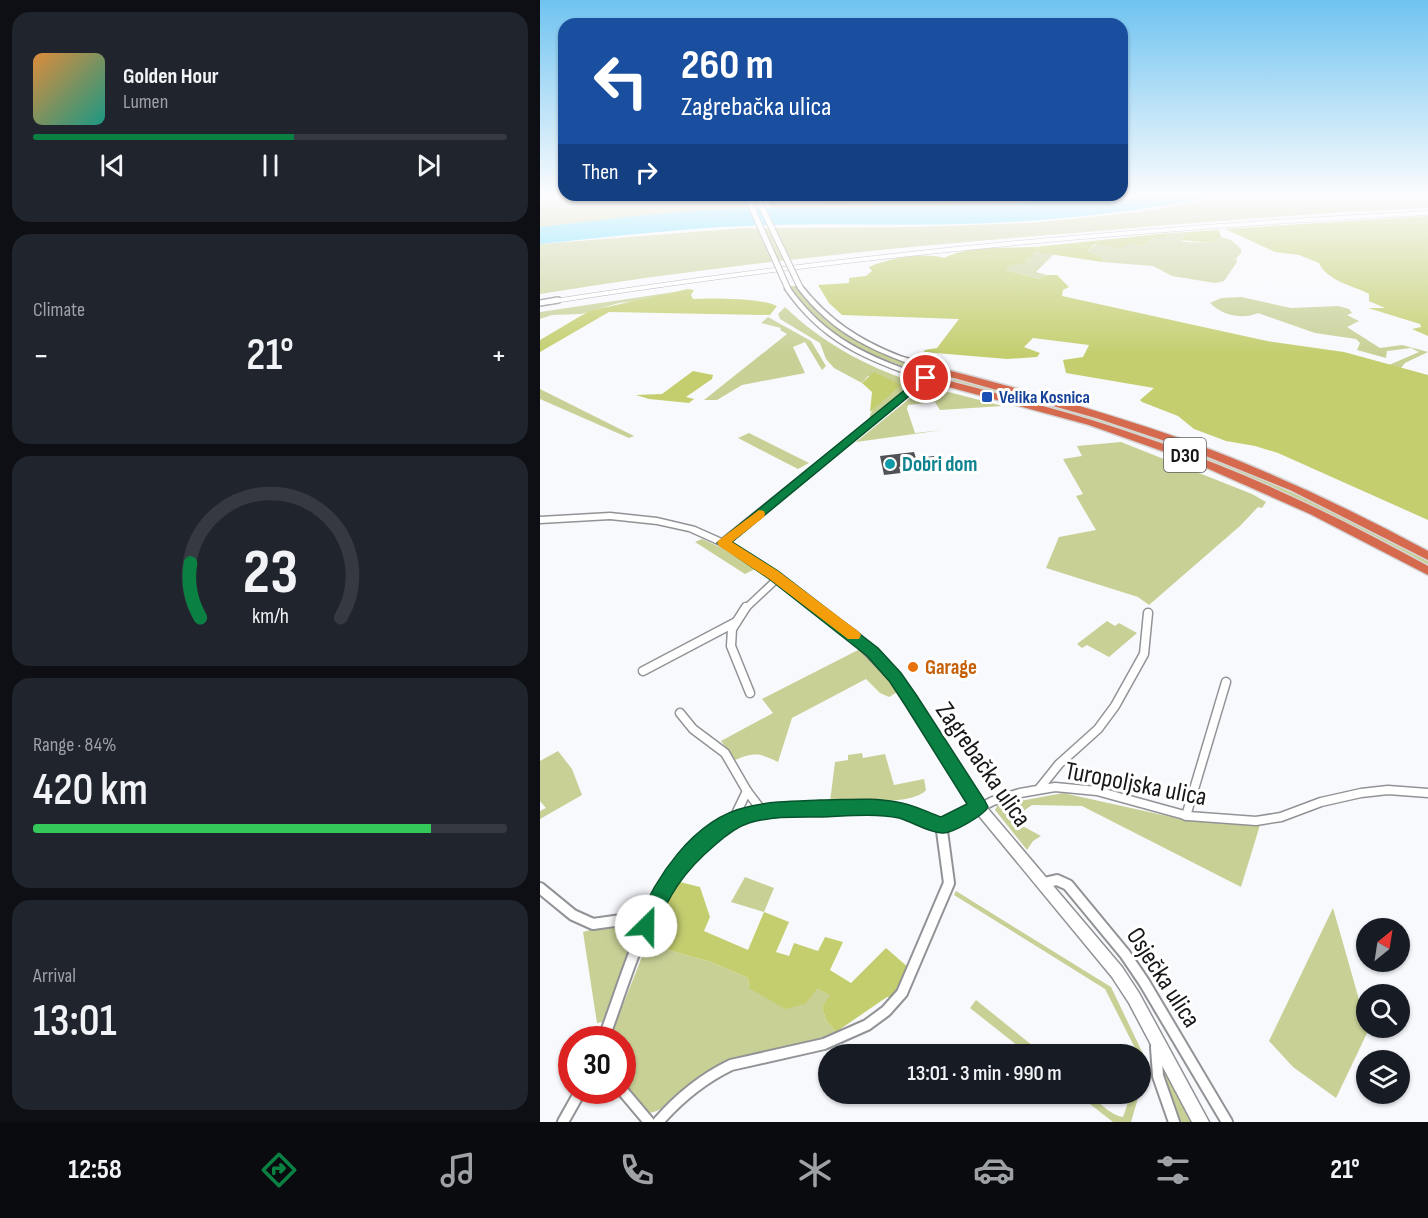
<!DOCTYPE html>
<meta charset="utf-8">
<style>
body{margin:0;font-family:"Sofia Sans Condensed",sans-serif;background:#20242c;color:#f1f3f6;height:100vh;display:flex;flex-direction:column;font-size:22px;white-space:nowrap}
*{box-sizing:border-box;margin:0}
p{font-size:20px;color:#9ea1a6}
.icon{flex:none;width:33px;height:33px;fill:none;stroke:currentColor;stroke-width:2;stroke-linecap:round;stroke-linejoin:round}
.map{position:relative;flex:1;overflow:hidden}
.drawer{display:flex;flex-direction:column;gap:12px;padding:12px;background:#0d0f14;width:540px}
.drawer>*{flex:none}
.guide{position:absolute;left:18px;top:18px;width:570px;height:183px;border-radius:18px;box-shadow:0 2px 4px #0004;background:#1a4fa0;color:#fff;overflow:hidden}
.needle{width:39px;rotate:30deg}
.buttons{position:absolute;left:816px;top:918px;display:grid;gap:12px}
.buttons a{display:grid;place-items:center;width:54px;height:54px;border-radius:50%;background:#171b24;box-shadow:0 2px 4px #0004;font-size:30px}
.speed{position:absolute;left:18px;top:1026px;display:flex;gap:12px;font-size:30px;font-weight:700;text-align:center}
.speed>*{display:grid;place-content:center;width:78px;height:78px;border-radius:50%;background:#171b24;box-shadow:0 2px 4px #0004;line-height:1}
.speed .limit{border:9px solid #d22;background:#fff;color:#111}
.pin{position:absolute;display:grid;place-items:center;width:51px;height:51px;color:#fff;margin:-26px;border:3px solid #fff;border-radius:50%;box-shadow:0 2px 6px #0007}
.me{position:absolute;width:66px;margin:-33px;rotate:23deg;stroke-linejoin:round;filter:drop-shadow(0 0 4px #0008)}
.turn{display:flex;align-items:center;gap:21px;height:126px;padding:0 24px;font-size:27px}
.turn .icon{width:78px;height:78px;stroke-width:2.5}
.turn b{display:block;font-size:42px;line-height:51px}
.then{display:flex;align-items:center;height:57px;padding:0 24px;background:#0003;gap:12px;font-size:22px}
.big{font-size:45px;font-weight:600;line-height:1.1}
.drawer .card{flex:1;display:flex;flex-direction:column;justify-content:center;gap:9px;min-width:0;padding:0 21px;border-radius:18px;background:#20242c}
.drawer .dial{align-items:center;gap:0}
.dial svg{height:156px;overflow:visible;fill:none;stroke:#363941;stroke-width:7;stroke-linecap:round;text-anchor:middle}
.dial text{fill:#f1f3f6;stroke:none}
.song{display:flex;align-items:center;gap:18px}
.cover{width:72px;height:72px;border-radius:9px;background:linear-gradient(135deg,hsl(30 70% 55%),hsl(170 70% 35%))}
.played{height:6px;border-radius:3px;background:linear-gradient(90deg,#0b8043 55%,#363941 55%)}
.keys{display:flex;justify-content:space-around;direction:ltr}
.heat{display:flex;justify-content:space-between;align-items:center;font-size:33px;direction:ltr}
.charge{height:9px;border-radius:4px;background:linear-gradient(90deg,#34c759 84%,#363941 0)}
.trip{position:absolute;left:278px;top:1044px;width:333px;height:60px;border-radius:30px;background:#171b24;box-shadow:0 2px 4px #0004;font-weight:600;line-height:60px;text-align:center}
.tabs{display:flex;height:96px;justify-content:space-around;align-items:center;background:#090b0e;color:#9ea1a6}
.tabs .icon{width:42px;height:42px}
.tabs .selected{color:#0b8043}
.tabs b{font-size:27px;color:#f1f3f6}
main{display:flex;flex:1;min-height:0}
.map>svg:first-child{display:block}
</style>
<main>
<section class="drawer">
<div class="card">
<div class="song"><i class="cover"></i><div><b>Golden Hour</b><p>Lumen</p></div></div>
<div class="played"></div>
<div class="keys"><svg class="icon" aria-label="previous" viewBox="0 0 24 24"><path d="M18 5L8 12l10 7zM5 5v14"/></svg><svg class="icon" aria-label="pause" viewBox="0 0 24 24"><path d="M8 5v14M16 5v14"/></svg><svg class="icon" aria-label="next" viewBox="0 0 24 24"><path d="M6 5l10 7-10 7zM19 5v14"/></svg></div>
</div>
<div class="card"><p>Climate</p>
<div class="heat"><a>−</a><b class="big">21°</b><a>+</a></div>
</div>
<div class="card dial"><svg viewBox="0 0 100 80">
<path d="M14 69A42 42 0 1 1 86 69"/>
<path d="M14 69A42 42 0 0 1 9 41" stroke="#0b8043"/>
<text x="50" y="56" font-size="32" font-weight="700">23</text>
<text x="50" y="72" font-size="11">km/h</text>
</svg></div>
<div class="card"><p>Range · 84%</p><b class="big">420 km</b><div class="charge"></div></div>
<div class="card"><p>Arrival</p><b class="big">13:01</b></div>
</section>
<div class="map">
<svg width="888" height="1122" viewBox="0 0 888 1122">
<rect width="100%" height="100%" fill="#f8f9fd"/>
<g fill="#c8d096">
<polygon points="0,197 205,197 210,208 132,213 0,227"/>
<polygon points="225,197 546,197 451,205 251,208 231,208"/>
<path d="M685,197H888V208C770,213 653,223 535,233C356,247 178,265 0,294V244L203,228L374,227L491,223L598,212Z"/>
<polygon points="647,232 641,240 645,242 672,243 681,237 691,240 701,249 701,253 696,259 697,262 684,281 675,283 632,276 613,266 562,262 562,257 548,251 558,243 573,247 589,244 603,246 613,238 625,238 629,233"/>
<polygon points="501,252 514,254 496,272 507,275 499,279 466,270 469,266 487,261 492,253"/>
<path d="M250,286H257C282,329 328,349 373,365L368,368C324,352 271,332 250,286Z"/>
<polygon points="134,292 104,300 79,303 41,314 12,315 0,319 0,312"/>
<path d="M701,297L751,308L798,306L809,309L812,313L807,315L819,321L807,327L840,348L862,345L888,352L865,363L861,368L849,365L879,352L871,348L847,351L846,358L817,350L820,343L816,339L775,333L718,313C701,320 682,315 670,303L681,298Z"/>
<path d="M245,307C280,341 325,366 371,381L370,385L329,422C330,404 347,396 360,386L328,376L322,383L294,368L286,359L280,343L240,319L238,314Z"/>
<polygon points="228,317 271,341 286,366 282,370 265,342 253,347 265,373 202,385 177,400 164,400 247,334 240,330 241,328 221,323"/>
<path d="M415,379C480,397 546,413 611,436C707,469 798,512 888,561V567L657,457L410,382Z"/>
<polygon points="385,386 463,406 400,410 395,402 368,405 367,409 375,433 403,430 316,442"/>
<polygon points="0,389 94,436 89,438 0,399"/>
<polygon points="209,433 269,463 258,469 198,438"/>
<polygon points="581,442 712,494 726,502 722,508 718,507 700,526 609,605 598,597 506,568 519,537 556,530 536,496 543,494 523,459 542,456 537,446"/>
<polygon points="162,539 182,548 215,569 205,574 155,542"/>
<polygon points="567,621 575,626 579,623 597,633 569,657 547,645 542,648 537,644"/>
<path d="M320,649L359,691L349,697L340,693L326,679L252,718L238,762C219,753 215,752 195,760L181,741L233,713L222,699Z"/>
<polygon points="18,751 32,769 42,795 0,819 0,811 6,808 0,801 0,761"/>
<path d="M322,753L323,758L345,754L354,785L384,779L386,790C373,806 311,800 290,802L295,762L308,760V755Z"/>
<polygon points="523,793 650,821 720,825 701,887 542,806 492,805 478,815 479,824 501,836 493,841 487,850 455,810 457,806 464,804"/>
<polygon points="205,877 234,888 224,912 191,902"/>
<polygon points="416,891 571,987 605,1058 600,1059 600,1054 598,1054 565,989 414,895"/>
<polygon points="793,908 828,1031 796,1098 753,1067 729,1041"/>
<polygon points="96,922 100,932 92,955 63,1022 57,1023 43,932 57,928"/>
<path d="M107,944L171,962L208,978L209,988L277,989L291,995L282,1007L286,1020L296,1032L288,1039L186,1061C164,1073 129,1111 109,1113L83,1082L82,1040H69Z"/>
<polygon points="436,1000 503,1054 488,1054 430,1008"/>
<polygon points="622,1063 651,1122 639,1122 624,1084"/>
<path d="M537,1094C557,1093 563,1113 583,1117L591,1094L598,1098L591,1122H573Z"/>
</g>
<g fill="#c4ce6f">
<path d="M888,216V336L872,329L881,327L880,324L828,308H845L829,301V294C812,285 787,281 779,263L759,255L735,252L685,229Z"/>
<polygon points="679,230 681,237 672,243 641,240 647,232"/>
<path d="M629,233L625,238H613L603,246L589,244L581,248L555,244L548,251L562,257V262L496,252L484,263L469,266L466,270L499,279L507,275H517L529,287L523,290L522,296L727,341L804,352L888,375V520L738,453L715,446L686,441L654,429L638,416L602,402L600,400L614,388L526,373L523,360L543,357L549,345L493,338L484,347L500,353L497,357L467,359L384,352L385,350L397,348L419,319L302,315L289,303L278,285L309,283V278L326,276L332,271L329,267C350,258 382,252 404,258C434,243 472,250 504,246C546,242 587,237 629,233Z"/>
<path d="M148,289L154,290L151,295L153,299C172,298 221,298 237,306L230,315L69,312L0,352V340L49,311Z"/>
<polygon points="153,371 173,375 172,379 146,397 154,399 149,403 109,399 96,395 122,394"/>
<polygon points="334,372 361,385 330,412 332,392 322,383"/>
<polygon points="136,881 160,887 170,917 164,931 208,950 224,912 249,922 236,952 249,956 254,943 278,951 285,937 303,942 290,970 311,983 346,948 369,968 355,997 347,997 296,1032 286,1020 282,1007 290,995 277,989 265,1004 245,1009 209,988 208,978 171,962 107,944 126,896"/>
</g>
<path fill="#59d9fb" d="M546,197H676C592,212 508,222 423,224C350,226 277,222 204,226C136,229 68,237 0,244V227C77,218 154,208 232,208C337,207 442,208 546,197Z"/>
<polygon fill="#515255" points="374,452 376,458 394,456 396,463 359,467 361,473 344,475 340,456"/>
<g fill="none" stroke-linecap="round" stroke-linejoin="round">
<defs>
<path id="street-far4" d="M8,302C300,256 593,228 888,213"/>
<polyline id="street-far3" points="0,303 18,300"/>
<polyline id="street-far2" points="205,609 238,578"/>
<g id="street-far1">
<polyline points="206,607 192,629 191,646 210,693"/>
<polyline points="103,671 196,622"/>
<polyline points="140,713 153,729 185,753 207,791 223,812"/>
<polyline points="499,789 519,764 558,729 575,706 604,654 608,613"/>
<polyline points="646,816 686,682"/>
<polyline points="194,818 207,791"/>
<polyline points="401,825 402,833"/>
<polyline points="173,833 190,822 220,812 300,807 349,808 394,824 406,825 453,801 480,793 515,787 557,791 648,816 716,821 741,817 781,802 821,793 848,790 888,793"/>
</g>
<g id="street">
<polyline points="504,883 517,880 528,885 585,954 604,982 687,1122"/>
<polyline points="0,888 33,915 53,924 110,916"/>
<path d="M63,1040C91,966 110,882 175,831"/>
<polyline points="616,1047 618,1076 634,1122"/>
<polyline points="82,1090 109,1122"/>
<polyline points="23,1122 41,1090"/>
<path d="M118,1122C139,1098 162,1079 191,1065L284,1044L327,1025L346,1011L362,993L409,883L402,831"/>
</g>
<path id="secondary" d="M258,286H262C289,320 319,340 360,356C373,360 388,363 399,370L189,543L214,558L317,632L359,675L443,803L582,967L599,993L669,1122H652L589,1003L572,977L435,811L351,681L309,638L208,562L180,545L149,531L117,524L70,519L0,523V517L70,513L117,518L155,527L182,539L381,379C323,359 281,341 245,289L246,288H250C285,338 329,357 385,376L391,371C336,353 293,335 257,287Z"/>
<g id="highway">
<path d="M396,367C482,389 569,413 653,443C734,473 812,510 888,551V560L750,490L646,448L556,418L393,372L392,370Z"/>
<path d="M386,375C464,395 542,415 618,442C712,475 801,518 888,566V575L770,514L653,462L549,425L383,380V376Z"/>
</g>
</defs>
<use href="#street-far4" stroke="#929396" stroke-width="5"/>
<use href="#street-far3" stroke="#929396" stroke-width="8"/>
<use href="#street-far2" stroke="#929396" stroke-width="9"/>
<use href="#street-far1" stroke="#929396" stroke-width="11"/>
<use href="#street" stroke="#929396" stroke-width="14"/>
<use href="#secondary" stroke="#929396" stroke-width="3"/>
<use href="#highway" stroke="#d5d5d5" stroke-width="3"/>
<use href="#street-far4" stroke="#fff" stroke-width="4"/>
<use href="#street-far3" stroke="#fff" stroke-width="5"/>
<use href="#street-far2" stroke="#fff" stroke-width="6"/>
<use href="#street-far1" stroke="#fff" stroke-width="8"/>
<use href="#street" stroke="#fff" stroke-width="10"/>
<use href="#secondary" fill="#fff" fill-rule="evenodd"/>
<use href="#highway" fill="#d56a4e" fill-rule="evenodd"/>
<defs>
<g id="secondary-bridge">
<polyline points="207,197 248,289"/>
<polyline points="217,197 260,287"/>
</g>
</defs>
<use href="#secondary-bridge" stroke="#929396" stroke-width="7" stroke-linecap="butt"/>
<use href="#secondary-bridge" stroke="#fff" stroke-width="5"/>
</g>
<linearGradient id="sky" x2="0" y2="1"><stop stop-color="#6fc3f0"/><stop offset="0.55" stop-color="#fcfcfe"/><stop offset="1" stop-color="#fcfcfe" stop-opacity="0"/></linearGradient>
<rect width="888" height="355" fill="url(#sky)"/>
<path fill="#0b8043" stroke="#07532c" stroke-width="1.5" d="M383,375L391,378L192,542L238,571L338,648L361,673L377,696L445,801L448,807C444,815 412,834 402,833C387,832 373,822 359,818C334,813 307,816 282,817C258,817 232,816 209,823C196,827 185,836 175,845C143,872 129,895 113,933L106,936L99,933L96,926C114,879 153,819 207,807C231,801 255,801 280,800C306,800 332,797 357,802C372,804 387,812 401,817L427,804L365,705L350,682L327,656L228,578L177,543Z"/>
<polygon fill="#f59e0b" points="219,510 224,511 225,514 224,517 192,542 238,571 319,632 321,635 319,639 308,639 228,578 179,546 177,543 179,540"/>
<rect fill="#1a4fb4" stroke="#fff" stroke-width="2" x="441" y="391" width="12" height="12" rx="3"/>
<circle fill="#0f9aa8" stroke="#fff" stroke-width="2" cx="350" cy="464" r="6"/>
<circle fill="#e8710a" stroke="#fff" stroke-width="2" cx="373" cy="667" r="6"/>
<g text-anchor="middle" stroke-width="6" stroke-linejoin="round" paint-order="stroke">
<g font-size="18" font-weight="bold" fill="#164399" stroke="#fff" text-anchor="start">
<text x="459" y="403">Velika Kosnica</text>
</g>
<rect fill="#fff" stroke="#5c5d5d" stroke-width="1.5" x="624" y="438" width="42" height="34" rx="4.5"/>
<g font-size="20" font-weight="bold" fill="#161718">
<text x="645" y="462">D30</text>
</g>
<g font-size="21" font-weight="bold" fill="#0d838f" stroke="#fff" text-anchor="start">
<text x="362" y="471">Dobri dom</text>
</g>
<g font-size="21" font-weight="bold" fill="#c56008" stroke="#fff" text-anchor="start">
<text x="385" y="674">Garage</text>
</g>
<g font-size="26" fill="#161718" stroke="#fff">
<text transform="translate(444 764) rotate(55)" y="9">Zagrebačka ulica</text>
<text transform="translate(596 783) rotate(11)" y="9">Turopoljska ulica</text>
<text transform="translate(624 977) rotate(57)" y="9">Osječka ulica</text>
</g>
</g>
</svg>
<div class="buttons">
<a><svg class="needle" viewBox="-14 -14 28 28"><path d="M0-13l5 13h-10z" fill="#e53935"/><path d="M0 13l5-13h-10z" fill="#9ea1a6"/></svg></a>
<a><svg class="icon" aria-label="search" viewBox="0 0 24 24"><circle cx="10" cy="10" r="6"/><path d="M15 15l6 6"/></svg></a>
<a><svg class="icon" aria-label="layers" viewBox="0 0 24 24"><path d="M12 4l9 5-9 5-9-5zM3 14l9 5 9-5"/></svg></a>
</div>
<div class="speed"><div class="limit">30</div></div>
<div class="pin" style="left:386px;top:378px;background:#d93025"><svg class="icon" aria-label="arrive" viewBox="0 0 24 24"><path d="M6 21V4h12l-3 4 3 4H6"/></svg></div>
<svg class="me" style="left:106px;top:926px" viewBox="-20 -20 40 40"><circle r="19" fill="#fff"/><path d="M0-13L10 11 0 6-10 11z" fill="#0b8043"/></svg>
<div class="trip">13:01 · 3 min · 990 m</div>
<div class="guide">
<div class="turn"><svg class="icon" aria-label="left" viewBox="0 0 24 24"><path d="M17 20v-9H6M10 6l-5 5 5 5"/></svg><div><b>260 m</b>Zagrebačka ulica</div></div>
<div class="then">Then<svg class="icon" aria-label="right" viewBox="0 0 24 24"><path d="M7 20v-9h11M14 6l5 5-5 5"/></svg></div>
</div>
</div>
</main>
<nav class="tabs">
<b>12:58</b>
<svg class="icon selected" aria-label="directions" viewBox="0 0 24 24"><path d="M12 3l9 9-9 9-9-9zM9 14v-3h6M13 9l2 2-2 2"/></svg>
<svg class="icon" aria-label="music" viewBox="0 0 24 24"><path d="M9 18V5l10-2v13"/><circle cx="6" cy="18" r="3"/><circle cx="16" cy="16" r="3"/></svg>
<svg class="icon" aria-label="phone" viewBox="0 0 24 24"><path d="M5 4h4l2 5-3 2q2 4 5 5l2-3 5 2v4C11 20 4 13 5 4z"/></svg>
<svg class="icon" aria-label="climate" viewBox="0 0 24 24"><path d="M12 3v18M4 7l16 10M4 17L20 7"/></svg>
<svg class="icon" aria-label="car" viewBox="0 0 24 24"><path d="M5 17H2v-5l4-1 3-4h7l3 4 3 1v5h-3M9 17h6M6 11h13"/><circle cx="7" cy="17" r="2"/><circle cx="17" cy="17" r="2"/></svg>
<svg class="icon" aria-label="filters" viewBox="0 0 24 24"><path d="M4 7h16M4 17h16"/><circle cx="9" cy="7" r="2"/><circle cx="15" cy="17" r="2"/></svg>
<b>21°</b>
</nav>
